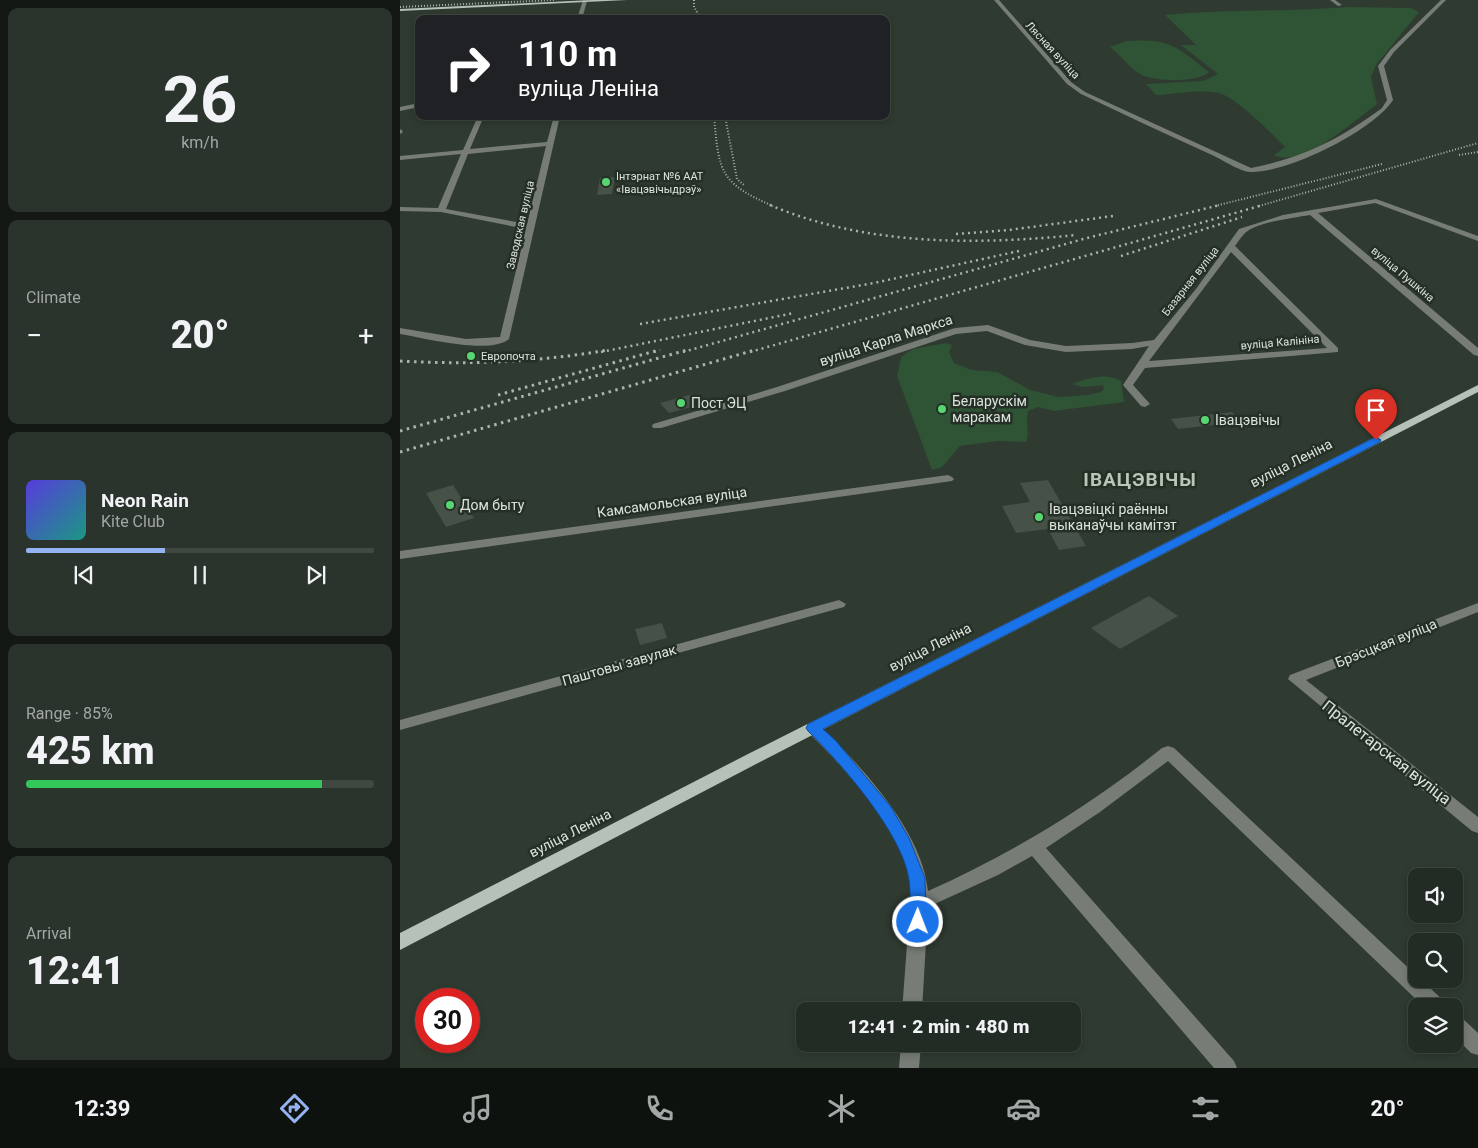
<!DOCTYPE html>
<meta charset="utf-8">
<style>
body{margin:0;font-family:Roboto,sans-serif;background:#2b342c;color:#f1f3f6;height:100vh;display:flex;flex-direction:column;font-size:19px;white-space:nowrap}
*{box-sizing:border-box;margin:0}
p{font-size:16px;color:#a3a7a6}
.icon{flex:none;width:28px;height:28px;fill:none;stroke:currentColor;stroke-width:2;stroke-linecap:round;stroke-linejoin:round}
.map{position:relative;flex:1;overflow:hidden}
.sheet{display:flex;flex-direction:column;gap:8px;padding:8px;background:#131814;width:400px}
.sheet>*{flex:none}
.hud{position:absolute;left:15px;top:15px;width:475px;height:105px;border-radius:10px;box-shadow:0 2px 8px #0003,0 0 0 1px #404841;background:#202124;color:#fff;overflow:hidden}
.fabs{position:absolute;left:1008px;top:868px;display:grid;gap:10px}
.fabs a{display:grid;place-items:center;width:55px;height:55px;border-radius:10px;background:#232c24;box-shadow:0 2px 8px #0003,0 0 0 1px #404841;font-size:25px}
.speed{position:absolute;left:15px;top:988px;display:flex;gap:10px;font-size:25px;font-weight:700;text-align:center}
.speed>*{display:grid;place-content:center;width:65px;height:65px;border-radius:50%;background:#232c24;box-shadow:0 2px 8px #0003,0 0 0 1px #404841;line-height:1}
.speed .limit{border:8px solid #d22;background:#fff;color:#111}
.pin{position:absolute;display:grid;place-items:center;width:42px;height:42px;color:#fff;margin:-51px -21px;border-radius:50% 50% 50% 0;rotate:-45deg;box-shadow:0 0 5px #0007}
.pin .icon{rotate:45deg}
.me{position:absolute;width:55px;margin:-28px;rotate:1deg;stroke-linejoin:round;filter:drop-shadow(0 0 4px #0008)}
.turn{display:flex;align-items:center;gap:18px;height:105px;padding:0 20px;font-size:22px}
.turn .icon{width:65px;height:65px;stroke-width:2.5}
.turn b{display:block;font-size:35px;line-height:42px}
.big{font-size:38px;font-weight:800;line-height:1.1}
.sheet .tile{flex:1;display:flex;flex-direction:column;justify-content:center;gap:8px;min-width:0;padding:0 18px;border-radius:10px;background:#2b342c}
.sheet .dial{align-items:center;gap:0}
.dial b{font-size:65px;line-height:1}
.song{display:flex;align-items:center;gap:15px}
.cover{width:60px;height:60px;border-radius:8px;background:linear-gradient(135deg,hsl(250 70% 55%),hsl(170 70% 35%))}
.played{height:5px;border-radius:2px;background:linear-gradient(90deg,#95b2f1 40%,#404841 40%)}
.keys{display:flex;justify-content:space-around;direction:ltr}
.heat{display:flex;justify-content:space-between;align-items:center;font-size:28px;direction:ltr}
.charge{height:8px;border-radius:4px;background:linear-gradient(90deg,#34c759 85%,#404841 0)}
.trip{position:absolute;left:396px;top:1002px;width:285px;height:50px;border-radius:10px;background:#232c24;box-shadow:0 2px 8px #0003,0 0 0 1px #404841;font-weight:800;line-height:50px;text-align:center}
.tab-bar{display:flex;height:80px;justify-content:space-around;align-items:center;background:#0e120e;color:#a3a7a6}
.tab-bar .icon{width:35px;height:35px}
.tab-bar .current{color:#95b2f1}
.tab-bar b{font-size:22px;color:#f1f3f6}
main{display:flex;flex:1;min-height:0}
.map>svg:first-child{display:block}
</style>
<main>
<section class="sheet">
<div class="tile dial"><b>26</b><p>km/h</p></div>
<div class="tile"><p>Climate</p>
<div class="heat"><a>−</a><b class="big">20°</b><a>+</a></div>
</div>
<div class="tile">
<div class="song"><i class="cover"></i><div><b>Neon Rain</b><p>Kite Club</p></div></div>
<div class="played"></div>
<div class="keys"><svg class="icon" aria-label="previous" viewBox="0 0 24 24"><path d="M18 5L8 12l10 7zM5 5v14"/></svg><svg class="icon" aria-label="pause" viewBox="0 0 24 24"><path d="M8 5v14M16 5v14"/></svg><svg class="icon" aria-label="next" viewBox="0 0 24 24"><path d="M6 5l10 7-10 7zM19 5v14"/></svg></div>
</div>
<div class="tile"><p>Range · 85%</p><b class="big">425 km</b><div class="charge"></div></div>
<div class="tile"><p>Arrival</p><b class="big">12:41</b></div>
</section>
<div class="map">
<svg width="1078" height="1068" viewBox="0 0 1078 1068">
<rect width="100%" height="100%" fill="#2f3a30"/>
<g fill="#2f5335">
<path d="M948,7L1011,8L1019,12L976,65L971,77L977,104C957,119 900,170 874,155L885,147C871,133 837,98 819,93C800,89 776,94 756,95L746,84L803,81L818,74L781,45H796L765,15C826,9 887,12 948,7Z"/>
<path d="M727,41C771,38 777,47 809,72C798,83 753,82 740,74C729,67 720,55 710,47Z"/>
<path d="M546,343L552,345L549,352L554,363L572,370L597,372L630,390L658,397L687,395L701,392L704,389L703,385L684,387L672,384C688,378 706,372 721,381L724,402L654,411L638,407L628,411C625,422 630,431 626,442L598,441L560,446L542,467L532,470L497,376L501,357L513,349Z"/>
</g>
<g fill="#465147">
<polygon points="215,177 212,194 197,195 200,178"/>
<polygon points="293,394 302,404 269,413 260,403"/>
<polygon points="832,412 840,422 778,429 771,419"/>
<polygon points="648,480 686,546 659,550 648,529 616,533 602,506 630,502 620,483"/>
<polygon points="53,485 74,518 46,527 26,493"/>
<polygon points="749,596 778,616 720,649 691,628"/>
<polygon points="262,623 267,638 240,645 235,629"/>
</g>
<g fill="none" stroke-linecap="round" stroke-linejoin="round">
<g fill="#777c77" fill-rule="evenodd">
<polygon points="183,0 187,1 182,19 177,19"/>
<path d="M594,0H599L671,82L685,92L851,168C902,158 940,139 982,108L987,100L978,66L990,50L1041,0H1046L994,52L984,66L993,100C973,131 888,173 850,172C841,172 821,159 812,155C768,135 725,115 681,94L667,84Z"/>
<polygon points="930,0 935,0 942,5 938,6"/>
<polygon points="19,103 19,107 0,111 0,107"/>
<path d="M78,116H84L70,149L147,142L154,116H160L109,339C90,355 24,338 0,334V328L66,339L100,337L126,229L41,212L0,211V207L38,208L61,154L0,160V156L63,150ZM146,146L127,224L46,209L68,154Z"/>
<polygon points="0,129 3,131 2,133 0,134"/>
<path d="M976,199L1078,236V241L975,203L918,213L1078,348V356L1074,355L910,215C893,218 857,222 845,233C841,237 838,242 835,246L938,348V352L745,368L733,385L750,404L745,407L741,406L723,385L749,346L732,349L666,352L625,345L587,331L556,334L385,391L261,428H253L252,426L253,424L377,387L555,328L588,325L630,340L666,346L732,343L754,340L796,289L839,229L883,215ZM831,252L927,348L749,361Z"/>
<polygon points="548,475 552,477 554,479 552,481 0,559 0,551"/>
<polygon points="439,600 446,604 444,607 0,730 0,720"/>
<polygon points="1078,603 1078,612 906,680 1078,817 1078,833 1072,831 888,679 890,675"/>
<path d="M413,723L418,724C460,765 522,830 528,891C613,853 690,806 762,748L768,746L774,748L1016,975V979H1020L1043,1000L1046,1006H1023L768,761L700,812L646,848L834,1061L837,1068H814L632,856L598,875L528,907L522,1011H502C504,985 506,958 508,931C509,916 511,901 510,885C504,831 445,769 408,732L405,728L408,724Z"/>
<polygon points="1054,1014 1061,1017 1078,1033 1078,1055 1071,1053 1054,1036"/>
<polygon points="501,1044 521,1044 519,1068 499,1068"/>
</g>
<g fill="#b6c1b7" fill-rule="evenodd">
<polygon points="192,0 227,0 0,11 0,9"/>
<polygon points="1078,385 1078,392 360,762 0,950 0,933 348,754"/>
</g>
<g stroke="#acb4ac" stroke-width="2" stroke-dasharray="1 2" stroke-linecap="butt">
<polyline points="294,0 294,7 301,19"/>
<polyline points="0,7 155,0"/>
<path d="M314,116C319,171 319,183 373,206"/>
<polyline points="325,116 337,179 344,185"/>
<polyline points="1059,155 1078,152"/>
<polyline points="815,206 982,164"/>
<polyline points="859,206 1078,143"/>
</g>
<g stroke="#acb4ac" stroke-width="2.5" stroke-dasharray="2 4" stroke-linecap="butt">
<path d="M370,205C466,246 575,245 677,235"/>
<polyline points="556,234 609,230 713,216"/>
<polyline points="721,256 842,217"/>
<polyline points="240,324 474,283 619,251"/>
<polyline points="201,352 394,313"/>
<polyline points="254,352 260,350"/>
<polyline points="283,352 687,238 820,205"/>
<polyline points="350,352 863,205"/>
</g>
<g stroke="#acb4ac" stroke-width="3" stroke-dasharray="2.5 4.5" stroke-linecap="butt">
<path d="M0,361C70,365 139,362 208,350"/>
<polyline points="98,395 259,350"/>
<polyline points="0,431 287,350"/>
<polyline points="0,452 355,350"/>
</g>
</g>
<path fill="#1a73e8" stroke="#114b97" d="M976,437L981,440L980,442L423,729L436,741L491,807L509,838L525,878L526,922L524,926L518,928L512,926L510,922C510,908 511,893 509,879C502,833 441,763 408,731L406,728L408,724Z"/>
<g fill="#57d671" stroke="#252f26" stroke-width="2">
<circle cx="206" cy="182" r="5"/>
<circle cx="71" cy="356" r="5"/>
<circle cx="281" cy="403" r="5"/>
<circle cx="542" cy="409" r="5"/>
<circle cx="805" cy="420" r="5"/>
<circle cx="50" cy="505" r="5"/>
<circle cx="639" cy="517" r="5"/>
</g>
<g text-anchor="middle" stroke-width="5" stroke-linejoin="round" paint-order="stroke">
<g font-size="11" fill="#dce3dc" stroke="#252f26">
<text transform="translate(653 50) rotate(47)" y="4">Лясная вуліца</text>
<text transform="translate(120 225) rotate(-77)" y="4">Заводская вуліца</text>
<text transform="translate(1003 274) rotate(40)" y="4">вуліца Пушкіна</text>
<text transform="translate(790 281) rotate(-52)" y="4">Базарная вуліца</text>
<text transform="translate(880 342) rotate(-5)" y="4">вуліца Калініна</text>
</g>
<g font-size="11" fill="#dce3dc" stroke="#252f26" text-anchor="start">
<text x="216" y="180">Інтэрнат №6 ААТ<tspan x="216" dy="13">«Івацэвічыдрэў»</tspan></text>
<text x="81" y="360">Европочта</text>
</g>
<g font-size="14" fill="#dce3dc" stroke="#252f26">
<text transform="translate(486 340) rotate(-18)" y="5">вуліца Карла Маркса</text>
<text transform="translate(891 463) rotate(-27)" y="5">вуліца Леніна</text>
<text transform="translate(272 502) rotate(-8)" y="5">Камсамольская вуліца</text>
<text transform="translate(986 643) rotate(-22)" y="5">Брэсцкая вуліца</text>
<text transform="translate(530 647) rotate(-27)" y="5">вуліца Леніна</text>
<text transform="translate(219 665) rotate(-16)" y="5">Паштовы завулак</text>
<text transform="translate(170 833) rotate(-27)" y="5">вуліца Леніна</text>
</g>
<g font-size="14" fill="#dce3dc" stroke="#252f26" text-anchor="start">
<text x="552" y="406">Беларускім<tspan x="552" dy="16">маракам</tspan></text>
<text x="291" y="408">Пост ЭЦ</text>
<text x="815" y="425">Івацэвічы</text>
<text x="60" y="510">Дом быту</text>
<text x="649" y="514">Івацэвіцкі раённы<tspan x="649" dy="16">выканаўчы камітэт</tspan></text>
</g>
<g font-size="16" fill="#dce3dc" stroke="#252f26">
<text transform="translate(987 752) rotate(38)" y="6">Пралетарская вуліца</text>
</g>
<g font-size="19" font-weight="bold" letter-spacing="1" fill="#b8c5b9" stroke="#252f26">
<text x="740" y="486">ІВАЦЭВІЧЫ</text>
</g>
</g>
</svg>
<div class="fabs">
<a><svg class="icon" aria-label="sound" viewBox="0 0 24 24"><path d="M4 9h4l5-4v14l-5-4H4zM17 9q2 3 0 6"/></svg></a>
<a><svg class="icon" aria-label="search" viewBox="0 0 24 24"><circle cx="10" cy="10" r="6"/><path d="M15 15l6 6"/></svg></a>
<a><svg class="icon" aria-label="layers" viewBox="0 0 24 24"><path d="M12 4l9 5-9 5-9-5zM3 14l9 5 9-5"/></svg></a>
</div>
<div class="speed"><div class="limit">30</div></div>
<div class="pin" style="left:976px;top:440px;background:#d93025"><svg class="icon" aria-label="arrive" viewBox="0 0 24 24"><path d="M6 21V4h12l-3 4 3 4H6"/></svg></div>
<svg class="me" style="left:518px;top:922px" viewBox="-20 -20 40 40"><circle r="17" fill="#1a73e8" stroke="#fff" stroke-width="3"/><path d="M0-11L8 9 0 5-8 9z" fill="#fff"/></svg>
<div class="trip">12:41 · 2 min · 480 m</div>
<div class="hud">
<div class="turn"><svg class="icon" aria-label="right" viewBox="0 0 24 24"><path d="M7 20v-9h11M14 6l5 5-5 5"/></svg><div><b>110 m</b>вуліца Леніна</div></div>
</div>
</div>
</main>
<nav class="tab-bar">
<b>12:39</b>
<svg class="icon current" aria-label="directions" viewBox="0 0 24 24"><path d="M12 3l9 9-9 9-9-9zM9 14v-3h6M13 9l2 2-2 2"/></svg>
<svg class="icon" aria-label="music" viewBox="0 0 24 24"><path d="M9 18V5l10-2v13"/><circle cx="6" cy="18" r="3"/><circle cx="16" cy="16" r="3"/></svg>
<svg class="icon" aria-label="phone" viewBox="0 0 24 24"><path d="M5 4h4l2 5-3 2q2 4 5 5l2-3 5 2v4C11 20 4 13 5 4z"/></svg>
<svg class="icon" aria-label="climate" viewBox="0 0 24 24"><path d="M12 3v18M4 7l16 10M4 17L20 7"/></svg>
<svg class="icon" aria-label="car" viewBox="0 0 24 24"><path d="M5 17H2v-5l4-1 3-4h7l3 4 3 1v5h-3M9 17h6M6 11h13"/><circle cx="7" cy="17" r="2"/><circle cx="17" cy="17" r="2"/></svg>
<svg class="icon" aria-label="filters" viewBox="0 0 24 24"><path d="M4 7h16M4 17h16"/><circle cx="9" cy="7" r="2"/><circle cx="15" cy="17" r="2"/></svg>
<b>20°</b>
</nav>
